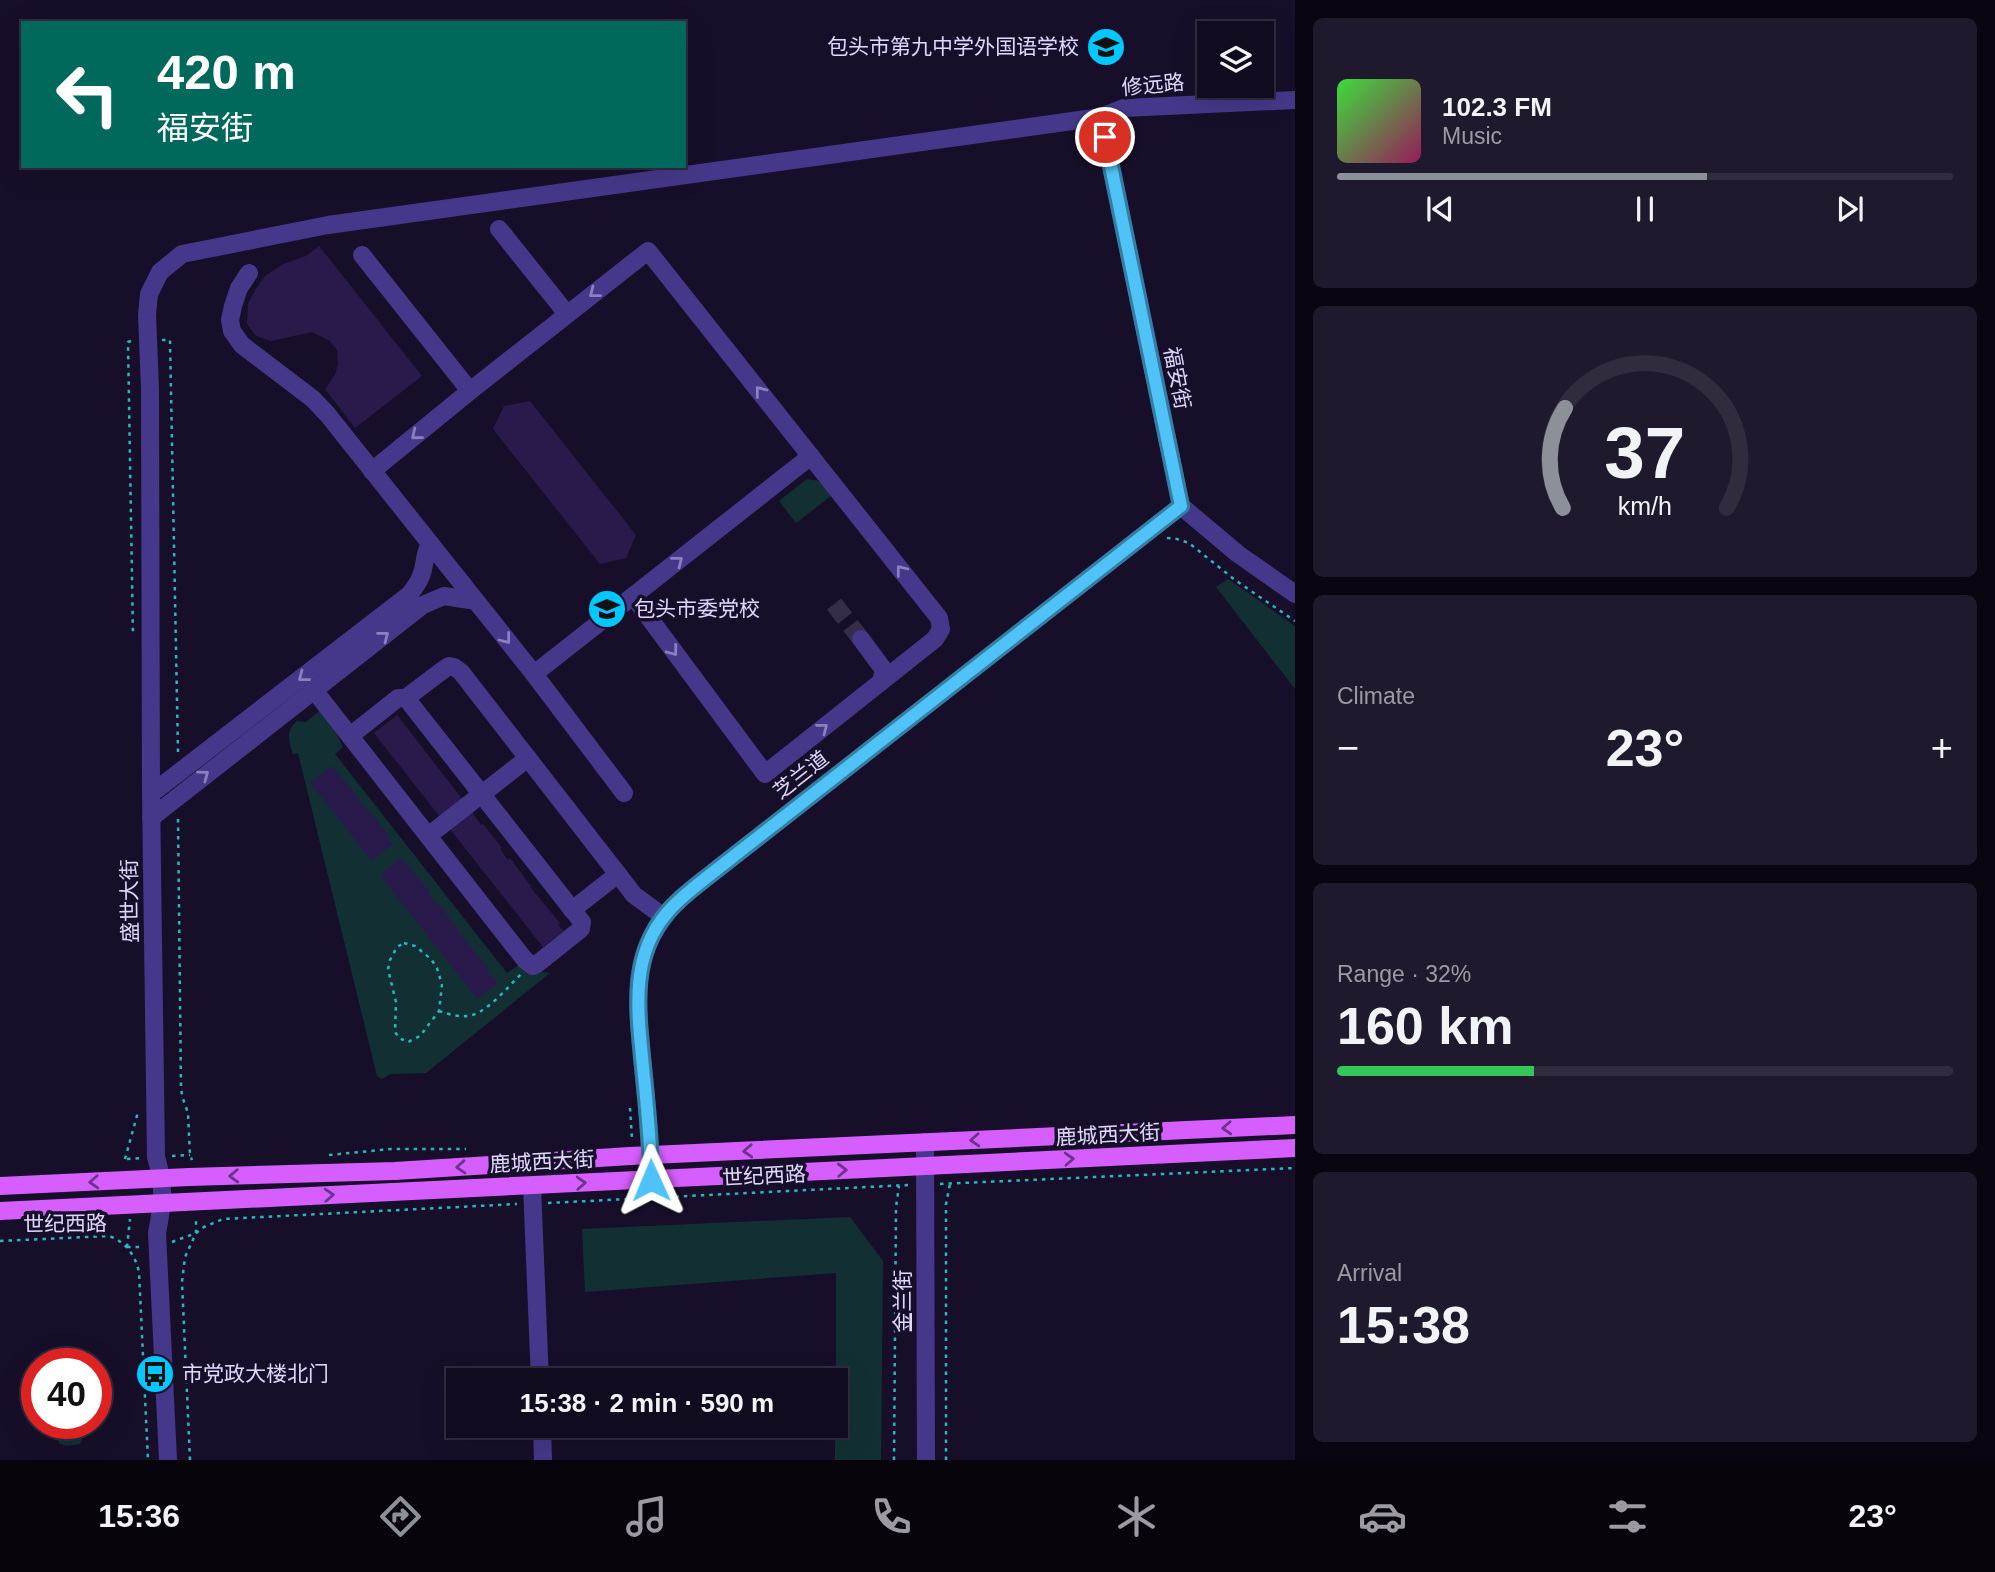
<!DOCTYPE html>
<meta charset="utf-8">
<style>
body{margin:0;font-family:Helvetica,"Noto Sans SC",sans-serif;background:#1e192c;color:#f1f3f6;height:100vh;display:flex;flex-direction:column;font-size:26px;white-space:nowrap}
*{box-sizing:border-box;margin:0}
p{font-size:23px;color:#9c9ba4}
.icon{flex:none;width:38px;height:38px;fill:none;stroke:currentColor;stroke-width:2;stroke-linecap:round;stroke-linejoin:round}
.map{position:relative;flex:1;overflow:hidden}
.sheet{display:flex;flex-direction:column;gap:18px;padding:18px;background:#090611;width:700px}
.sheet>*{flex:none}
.hud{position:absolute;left:21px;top:21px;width:665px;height:147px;border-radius:0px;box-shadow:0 7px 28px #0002,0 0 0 2px #302b3d;background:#00695c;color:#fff;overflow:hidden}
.controls{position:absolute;left:1197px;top:21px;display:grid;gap:14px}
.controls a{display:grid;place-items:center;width:77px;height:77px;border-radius:0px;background:#110b1f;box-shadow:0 7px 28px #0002,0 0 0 2px #302b3d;font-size:35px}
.speed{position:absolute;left:21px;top:1348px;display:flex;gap:14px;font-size:35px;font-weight:700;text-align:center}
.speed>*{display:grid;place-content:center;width:91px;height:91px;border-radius:50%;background:#110b1f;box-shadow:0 7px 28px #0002,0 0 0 2px #302b3d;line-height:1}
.speed .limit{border:10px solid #d22;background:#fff;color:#111}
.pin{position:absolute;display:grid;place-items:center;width:60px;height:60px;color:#fff;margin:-30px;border:4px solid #fff;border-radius:50%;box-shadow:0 2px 7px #0007}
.me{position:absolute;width:77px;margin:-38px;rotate:359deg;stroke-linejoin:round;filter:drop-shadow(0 0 5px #0008)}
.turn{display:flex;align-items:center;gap:24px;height:147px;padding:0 21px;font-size:32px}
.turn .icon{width:91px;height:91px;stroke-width:2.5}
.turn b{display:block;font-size:49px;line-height:60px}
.big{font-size:52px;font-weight:600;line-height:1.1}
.sheet .widget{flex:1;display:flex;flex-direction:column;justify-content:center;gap:10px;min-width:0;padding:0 24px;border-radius:10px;background:#1e192c}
.sheet .dial{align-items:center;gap:0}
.dial svg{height:182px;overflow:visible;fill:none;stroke:#302b3d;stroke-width:7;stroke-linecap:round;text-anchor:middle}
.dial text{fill:#f1f3f6;stroke:none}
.song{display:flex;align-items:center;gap:21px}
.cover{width:84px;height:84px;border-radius:10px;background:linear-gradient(135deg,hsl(120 70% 55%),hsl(330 70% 35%))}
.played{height:7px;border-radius:4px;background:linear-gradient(90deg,#8c9099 60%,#302b3d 60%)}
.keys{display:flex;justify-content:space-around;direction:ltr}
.heat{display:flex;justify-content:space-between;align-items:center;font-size:38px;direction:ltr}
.charge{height:10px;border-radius:5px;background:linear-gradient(90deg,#34c759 32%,#302b3d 0)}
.trip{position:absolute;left:446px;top:1368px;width:402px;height:70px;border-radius:0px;background:#110b1f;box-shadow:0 7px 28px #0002,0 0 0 2px #302b3d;font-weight:600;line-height:70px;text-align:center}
.dock{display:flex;height:112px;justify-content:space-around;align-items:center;background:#07040c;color:#9c9ba4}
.dock .icon{width:49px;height:49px}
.dock .on{color:#8c9099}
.dock b{font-size:32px;color:#f1f3f6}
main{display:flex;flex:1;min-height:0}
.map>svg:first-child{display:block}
</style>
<main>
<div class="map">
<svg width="1295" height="1460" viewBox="0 0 1295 1460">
<rect width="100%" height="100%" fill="#170f29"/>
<g fill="#123033">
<polygon points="807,479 819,481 831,496 796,523 779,501"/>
<polygon points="1228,579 1295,626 1295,689 1216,587"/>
<path d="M323,708L343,747L335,754L507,973L519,965L539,972L550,973L426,1073L390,1074L382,1079L377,1076L298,753L293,754C288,741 286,730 297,721L306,722Z"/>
<polygon points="850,1217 883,1261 881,1460 835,1460 835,1426 836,1426 836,1273 585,1292 582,1229"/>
<polygon points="83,1428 83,1438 80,1444 66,1446 59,1443 57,1429"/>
</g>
<g fill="#2a1a4b">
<polygon points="319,246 422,376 355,428 325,389 335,375 338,364 337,350 330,341 312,332 271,341 256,336 247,324 248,304 255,290 265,276 283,264 306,256"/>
<polygon points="530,401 636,535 626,558 600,564 493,429 504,406"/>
<polygon points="397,715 463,800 441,818 374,733"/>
<polygon points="332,766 360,799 359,800 366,809 367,808 390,837 388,838 393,844 372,861 310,783"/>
<polygon points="472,812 481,825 483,824 502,848 500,849 508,860 510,858 531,886 530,887 560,923 558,925 564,931 543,947 450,829"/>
<polygon points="401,858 431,893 429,895 437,906 439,904 460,932 459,933 489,969 487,971 498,983 477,999 380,875"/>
</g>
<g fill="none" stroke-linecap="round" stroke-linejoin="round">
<polyline stroke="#352d49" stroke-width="18" stroke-dasharray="18 9" stroke-linecap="butt" points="834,604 861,639"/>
<g stroke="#2bb6bf" stroke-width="2.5" stroke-dasharray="3.5 5" stroke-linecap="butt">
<polyline points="162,340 170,340 178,752"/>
<polyline points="131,341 128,342 133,636"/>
<polyline points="1167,538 1177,539 1189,543 1235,580 1295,621"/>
<polyline points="178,819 181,1086 182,1096 188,1113 190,1155 192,1160"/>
<polygon points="404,943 415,946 431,959 437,968 442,985 439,1011 420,1036 408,1042 399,1038 395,1032 396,1002 388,969 390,960 397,947"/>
<path d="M439,1011C448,1014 458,1017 467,1016C485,1015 508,987 521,974"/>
<polyline points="630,1108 632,1139"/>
<polyline points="329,1155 391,1149 466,1149"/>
<polyline points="172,1156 190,1155"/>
<polyline points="125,1159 138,1112"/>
<polyline points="127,1159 141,1158"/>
<polyline points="940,1184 1295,1168"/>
<polyline points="548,1203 908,1185"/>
<path d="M0,1241L109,1236C126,1242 135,1255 139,1272L148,1460"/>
<polyline points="172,1242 196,1233 204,1227 223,1219 517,1204"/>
<polyline points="127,1247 142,1247"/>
<polyline points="127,1247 130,1219"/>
<polyline points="190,1460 182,1282 185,1257 196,1233 196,1218"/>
<polyline points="894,1460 896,1207 899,1186"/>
<polyline points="946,1460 946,1204 950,1184"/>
</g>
<g stroke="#45388a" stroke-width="18">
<polyline points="1101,117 1181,506 1238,554 1295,594"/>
<polyline points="499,229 567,314"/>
<polyline points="362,255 470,391"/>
<polyline points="249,273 239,288 233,306 230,320 232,331 242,345 313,399 328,415 534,674 811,456"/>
<polyline points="372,471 470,391 648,251 935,613 939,618 941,629 935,639 765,774 633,596"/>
<polyline points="861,639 884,670 881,682"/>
<polyline points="534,674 624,793"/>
<polyline points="314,690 525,960 533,966 537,964 581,929 582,922 406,698 398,698 350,736"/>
<polyline points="406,698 443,670 449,666 454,667 461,672 634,895 664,917"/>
<path d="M151,794L410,594C413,589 418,584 420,578C426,567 423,555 430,544"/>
<polyline points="151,818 423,605 444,596 476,601"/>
<polyline points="428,836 528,758"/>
<polyline points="572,910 618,874"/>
<polyline points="925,1142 926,1460"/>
<path d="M651,1180C651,1139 646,1098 642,1057C639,1023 634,988 644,955C648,942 656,928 664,917C676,900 695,887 711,874L1181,506"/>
<polyline points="532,1186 540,1381"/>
<polyline points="542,1426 543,1460"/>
<path d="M168,1460L157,1233C163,1202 165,1187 156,1157L151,794L150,388L147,315L149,294L160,272L182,254L328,225L1101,117L1124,108L1295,100"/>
</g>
<g stroke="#d65eff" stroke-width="18">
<polyline points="0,1186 189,1177 395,1171 630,1156 1295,1125"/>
<polyline points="0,1211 1295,1148"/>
</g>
</g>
<defs><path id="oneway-chevron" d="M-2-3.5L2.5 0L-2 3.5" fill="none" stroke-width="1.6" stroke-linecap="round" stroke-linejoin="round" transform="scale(1.75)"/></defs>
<g stroke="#8b80bf">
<use href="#oneway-chevron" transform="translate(594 293) rotate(142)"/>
<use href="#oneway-chevron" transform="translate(760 391) rotate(-128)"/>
<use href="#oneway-chevron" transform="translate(416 435) rotate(141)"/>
<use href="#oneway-chevron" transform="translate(678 561) rotate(-38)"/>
<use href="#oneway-chevron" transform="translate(901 570) rotate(-128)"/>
<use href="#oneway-chevron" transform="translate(384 636) rotate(-38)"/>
<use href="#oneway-chevron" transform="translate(506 639) rotate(52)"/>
<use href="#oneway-chevron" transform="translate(673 651) rotate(53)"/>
<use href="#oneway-chevron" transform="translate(303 677) rotate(142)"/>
<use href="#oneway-chevron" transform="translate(823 728) rotate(-38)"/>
<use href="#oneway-chevron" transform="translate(204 775) rotate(-37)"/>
</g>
<g stroke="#6d3389">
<use href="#oneway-chevron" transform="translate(1227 1128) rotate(177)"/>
<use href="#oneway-chevron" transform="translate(975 1140) rotate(177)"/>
<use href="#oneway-chevron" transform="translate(748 1151) rotate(177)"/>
<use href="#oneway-chevron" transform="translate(1069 1159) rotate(-3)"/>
<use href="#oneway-chevron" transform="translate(461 1167) rotate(176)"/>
<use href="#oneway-chevron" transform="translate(842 1170) rotate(-2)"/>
<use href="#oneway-chevron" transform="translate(234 1176) rotate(178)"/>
<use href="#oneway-chevron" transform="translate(94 1182) rotate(177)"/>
<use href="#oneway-chevron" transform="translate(581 1183) rotate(-3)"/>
<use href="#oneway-chevron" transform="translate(329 1195) rotate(-3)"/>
</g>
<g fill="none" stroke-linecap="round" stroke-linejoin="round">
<defs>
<path id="route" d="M651,1180C651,1142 647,1105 643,1067C638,1014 629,957 667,913C679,898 696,886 711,874L1181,506L1105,137"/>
</defs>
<use href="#route" stroke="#337fa1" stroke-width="18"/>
<use href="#route" stroke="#4fc3f7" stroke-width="12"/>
</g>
<defs>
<symbol id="school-disc" viewBox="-11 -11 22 22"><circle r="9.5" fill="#03c8ff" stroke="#170f29"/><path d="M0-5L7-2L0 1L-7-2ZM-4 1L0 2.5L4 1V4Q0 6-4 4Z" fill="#111"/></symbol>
<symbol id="bus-disc" viewBox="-11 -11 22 22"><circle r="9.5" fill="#03c8ff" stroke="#170f29"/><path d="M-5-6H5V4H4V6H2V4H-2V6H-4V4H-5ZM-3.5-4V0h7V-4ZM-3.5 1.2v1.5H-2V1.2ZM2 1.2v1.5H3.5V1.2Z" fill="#111"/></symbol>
</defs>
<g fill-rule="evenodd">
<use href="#school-disc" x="1084" y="25" width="44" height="44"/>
<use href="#school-disc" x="585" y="587" width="44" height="44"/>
<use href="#bus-disc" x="133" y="1352" width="44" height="44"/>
</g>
<g text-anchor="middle" stroke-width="7" stroke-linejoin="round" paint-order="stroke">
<g font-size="21" fill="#e0d7ff" stroke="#170f29" text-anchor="start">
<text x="1079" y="54" text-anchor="end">包头市第九中学外国语学校</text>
<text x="634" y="616">包头市委党校</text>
<text x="182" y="1381">市党政大楼北门</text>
</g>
<g font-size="21" fill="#e0d7ff" stroke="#170f29">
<text transform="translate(1153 85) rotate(-5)" y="7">修远路</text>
<text transform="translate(1177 378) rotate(79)" y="7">福安街</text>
<text transform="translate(801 775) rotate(-38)" y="7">芝兰道</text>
<text transform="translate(130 901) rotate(-91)" y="7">盛世大街</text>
<text transform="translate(1108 1135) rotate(-3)" y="7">鹿城西大街</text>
<text transform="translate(542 1162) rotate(-3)" y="7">鹿城西大街</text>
<text transform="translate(764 1176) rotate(-3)" y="7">世纪西路</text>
<text transform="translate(65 1224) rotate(-1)" y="7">世纪西路</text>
<text transform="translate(903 1301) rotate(-90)" y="7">金兰街</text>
</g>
</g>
</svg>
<div class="controls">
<a><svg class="icon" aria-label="layers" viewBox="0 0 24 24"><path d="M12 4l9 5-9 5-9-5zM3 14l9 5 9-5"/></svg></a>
</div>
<div class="speed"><div class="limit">40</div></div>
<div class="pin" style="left:1105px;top:137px;background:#d93025"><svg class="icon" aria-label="arrive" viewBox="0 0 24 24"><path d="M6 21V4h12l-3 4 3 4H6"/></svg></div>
<svg class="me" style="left:651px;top:1180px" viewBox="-20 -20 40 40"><path d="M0-17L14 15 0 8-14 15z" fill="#4fc3f7" stroke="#fff" stroke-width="4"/></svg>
<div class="trip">15:38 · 2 min · 590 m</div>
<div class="hud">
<div class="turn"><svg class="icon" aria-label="left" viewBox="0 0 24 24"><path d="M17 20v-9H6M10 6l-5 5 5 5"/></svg><div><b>420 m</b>福安街</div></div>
</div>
</div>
<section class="sheet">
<div class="widget">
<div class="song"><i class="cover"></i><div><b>102.3 FM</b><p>Music</p></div></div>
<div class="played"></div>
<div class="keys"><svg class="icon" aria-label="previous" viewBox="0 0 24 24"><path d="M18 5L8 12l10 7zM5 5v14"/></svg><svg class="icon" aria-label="pause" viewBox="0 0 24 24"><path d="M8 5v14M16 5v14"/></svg><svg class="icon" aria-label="next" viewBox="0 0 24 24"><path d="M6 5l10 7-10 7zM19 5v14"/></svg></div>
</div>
<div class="widget dial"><svg viewBox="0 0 100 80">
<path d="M14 69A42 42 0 1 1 86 69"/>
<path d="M14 69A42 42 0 0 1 15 25" stroke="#8c9099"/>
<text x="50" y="56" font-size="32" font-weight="700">37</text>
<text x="50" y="72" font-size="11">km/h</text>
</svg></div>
<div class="widget"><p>Climate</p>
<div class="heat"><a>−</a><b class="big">23°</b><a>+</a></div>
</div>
<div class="widget"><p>Range · 32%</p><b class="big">160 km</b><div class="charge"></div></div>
<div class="widget"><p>Arrival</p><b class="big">15:38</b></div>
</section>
</main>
<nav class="dock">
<b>15:36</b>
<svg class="icon on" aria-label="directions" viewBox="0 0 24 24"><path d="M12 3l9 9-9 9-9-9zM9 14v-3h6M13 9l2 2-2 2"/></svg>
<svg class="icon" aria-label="music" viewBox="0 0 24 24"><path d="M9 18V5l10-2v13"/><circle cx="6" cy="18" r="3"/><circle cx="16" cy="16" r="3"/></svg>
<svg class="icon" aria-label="phone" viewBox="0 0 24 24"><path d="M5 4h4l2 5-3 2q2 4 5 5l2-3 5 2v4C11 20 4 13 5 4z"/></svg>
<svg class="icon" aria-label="climate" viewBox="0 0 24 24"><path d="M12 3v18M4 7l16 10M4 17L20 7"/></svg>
<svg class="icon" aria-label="car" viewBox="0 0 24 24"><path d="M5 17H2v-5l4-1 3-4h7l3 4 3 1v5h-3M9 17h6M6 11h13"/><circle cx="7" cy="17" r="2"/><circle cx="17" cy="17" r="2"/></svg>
<svg class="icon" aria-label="filters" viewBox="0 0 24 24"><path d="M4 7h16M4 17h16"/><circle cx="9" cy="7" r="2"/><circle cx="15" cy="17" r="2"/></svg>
<b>23°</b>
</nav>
